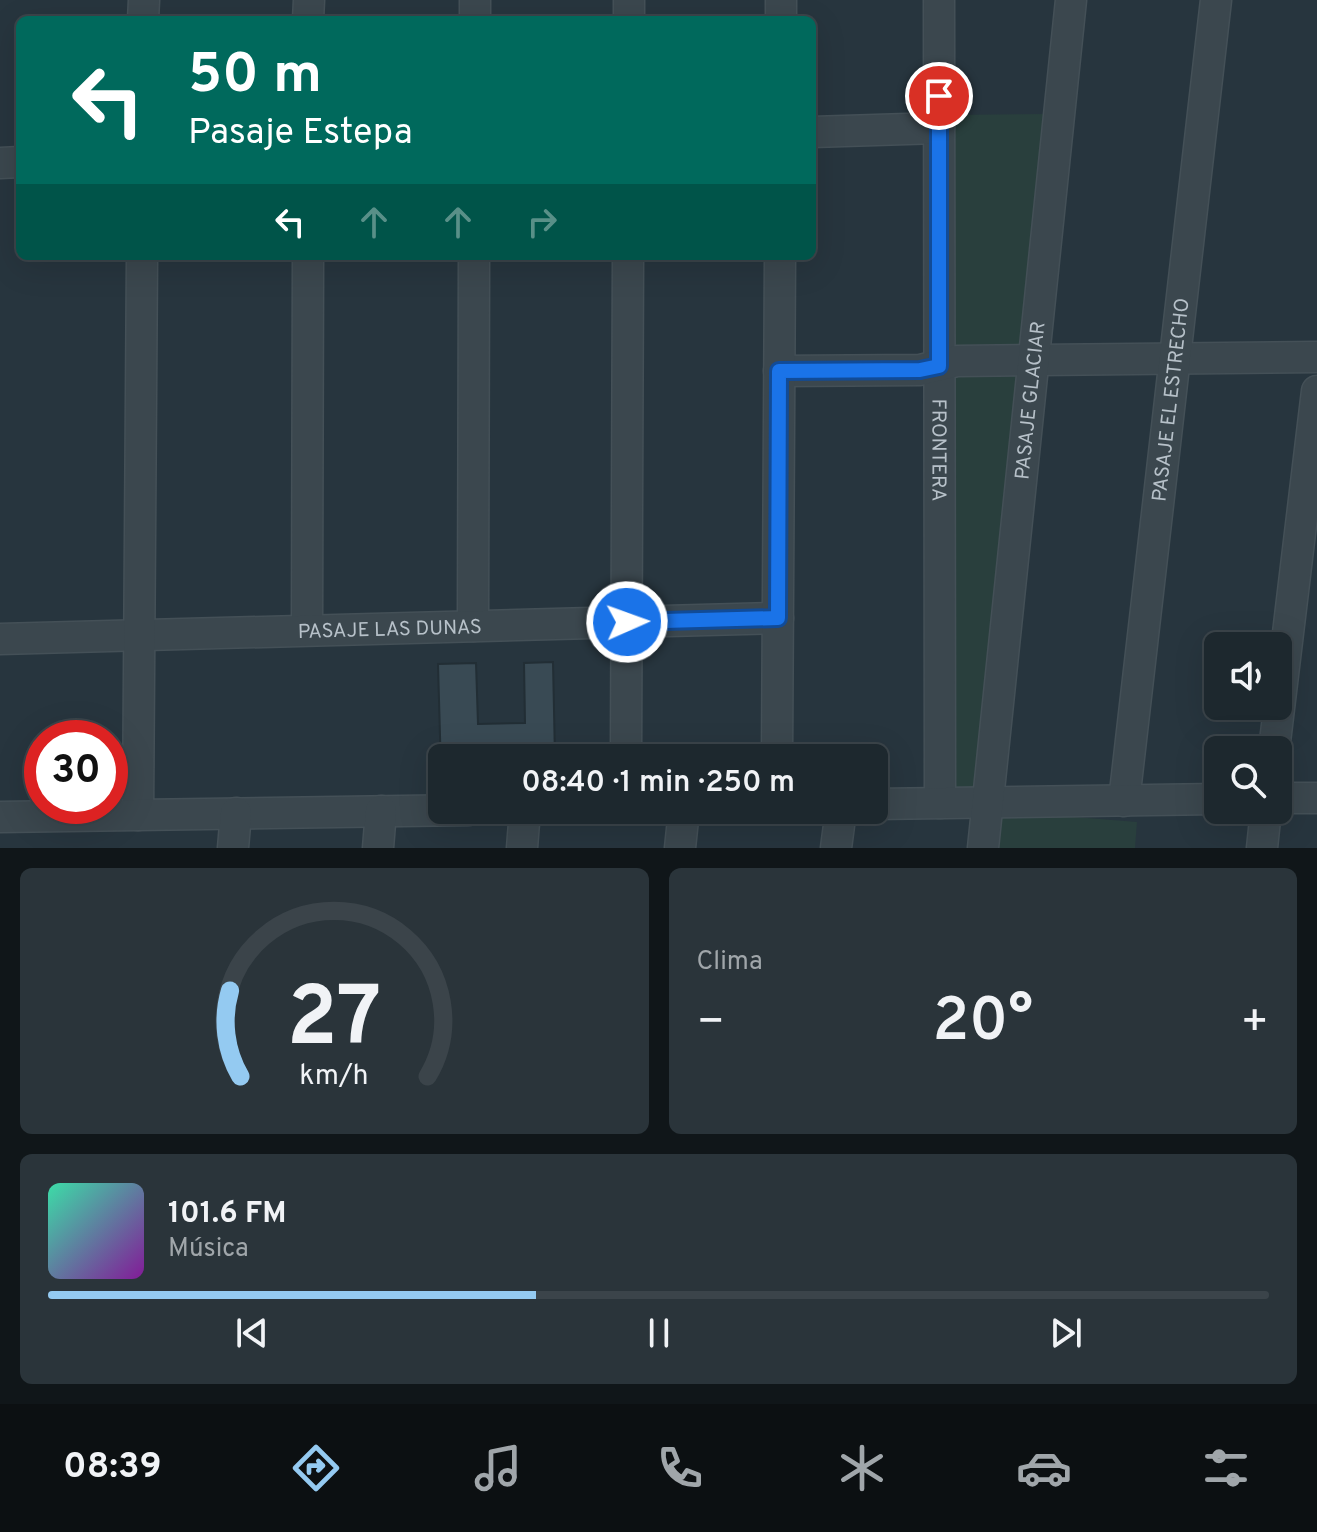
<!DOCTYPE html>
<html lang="es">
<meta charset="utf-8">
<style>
body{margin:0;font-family:Overpass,sans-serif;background:#2a343a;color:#f1f3f6;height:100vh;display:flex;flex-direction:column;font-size:30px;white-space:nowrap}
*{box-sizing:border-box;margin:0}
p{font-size:26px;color:#a0a6aa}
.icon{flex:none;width:44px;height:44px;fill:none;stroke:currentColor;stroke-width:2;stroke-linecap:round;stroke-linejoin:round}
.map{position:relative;height:848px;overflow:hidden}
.drawer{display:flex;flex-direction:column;gap:20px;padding:20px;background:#101619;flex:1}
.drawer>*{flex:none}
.guide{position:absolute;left:16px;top:16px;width:800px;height:244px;border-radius:12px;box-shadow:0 8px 32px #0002,0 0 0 2px #3b444a;background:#00695c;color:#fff;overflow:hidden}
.controls{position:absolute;left:1204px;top:632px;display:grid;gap:16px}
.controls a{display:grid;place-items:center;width:88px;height:88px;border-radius:12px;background:#1d282e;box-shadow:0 8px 32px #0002,0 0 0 2px #3b444a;font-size:40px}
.speed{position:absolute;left:24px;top:720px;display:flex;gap:16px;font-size:40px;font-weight:700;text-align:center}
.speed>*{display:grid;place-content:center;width:104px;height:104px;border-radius:50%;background:#1d282e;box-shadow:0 8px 32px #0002,0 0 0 2px #3b444a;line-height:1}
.speed .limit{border:12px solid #d22;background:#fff;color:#111}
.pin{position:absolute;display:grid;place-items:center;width:68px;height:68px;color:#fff;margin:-34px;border:4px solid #fff;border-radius:50%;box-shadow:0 2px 8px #0007}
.me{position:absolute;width:88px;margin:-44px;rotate:88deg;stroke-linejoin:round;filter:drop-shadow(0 0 6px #0008)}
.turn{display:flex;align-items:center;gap:28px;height:168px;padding:0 40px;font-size:36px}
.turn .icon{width:104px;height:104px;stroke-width:2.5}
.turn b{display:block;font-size:56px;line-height:68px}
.lanes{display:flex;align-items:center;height:76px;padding:0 40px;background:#0003;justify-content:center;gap:40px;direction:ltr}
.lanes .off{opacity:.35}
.big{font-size:60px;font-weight:600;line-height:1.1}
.drawer .widget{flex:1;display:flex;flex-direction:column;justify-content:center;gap:12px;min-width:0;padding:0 28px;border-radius:12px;background:#2a343a}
.drawer .dial{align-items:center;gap:0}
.dial svg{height:208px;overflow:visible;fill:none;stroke:#3b444a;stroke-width:7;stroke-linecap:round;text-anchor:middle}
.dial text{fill:#f1f3f6;stroke:none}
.song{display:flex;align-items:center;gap:24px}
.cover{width:96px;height:96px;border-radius:12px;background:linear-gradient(135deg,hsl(160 70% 55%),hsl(290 70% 35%))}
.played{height:8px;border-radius:4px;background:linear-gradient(90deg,#94caf1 40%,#3b444a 40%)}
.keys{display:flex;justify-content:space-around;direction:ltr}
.heat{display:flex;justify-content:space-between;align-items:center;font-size:44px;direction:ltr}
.drawer .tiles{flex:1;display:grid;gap:20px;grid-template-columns:1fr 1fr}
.widget:last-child{grid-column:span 2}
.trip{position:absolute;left:428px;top:744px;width:460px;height:80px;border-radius:12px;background:#1d282e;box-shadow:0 8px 32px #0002,0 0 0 2px #3b444a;font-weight:600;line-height:80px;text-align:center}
.menu{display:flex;height:128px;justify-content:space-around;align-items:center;background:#0c1012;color:#a0a6aa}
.menu .icon{width:56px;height:56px}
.menu .on{color:#94caf1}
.menu b{font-size:36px;color:#f1f3f6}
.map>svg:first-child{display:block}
</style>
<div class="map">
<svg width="1317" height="848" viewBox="0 0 1317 848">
<rect width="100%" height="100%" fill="#27353e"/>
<g fill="#293f3d">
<polygon points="1049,114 982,791 952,792 948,115"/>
<polygon points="999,811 1137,822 1135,848 996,848"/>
</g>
<polygon fill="#394a54" stroke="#222e35" stroke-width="2" points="553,662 555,758 442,758 441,771 438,664 476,663 478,724 525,723 524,663"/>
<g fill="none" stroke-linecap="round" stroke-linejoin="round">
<defs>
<g id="minor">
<path id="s1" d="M939,0L940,803"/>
<polyline points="143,20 144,0"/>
<polyline points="308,20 309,0"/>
<polyline points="475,20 475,0"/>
<polyline points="629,20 629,0"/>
<polyline points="781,20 781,0"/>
<polyline points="812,132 939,128"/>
<polyline points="0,163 20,162"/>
<polyline points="779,371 920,370 957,361 1317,357"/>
<polyline points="473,626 474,256"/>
<polyline points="307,630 308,256"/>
<path id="s2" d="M0,639L778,618"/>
<polyline points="1274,750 1317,391"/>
<polyline points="626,758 628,256"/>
<polyline points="777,758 780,256"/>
<polyline points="1278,798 1317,798"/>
<path id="s3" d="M1124,801L1216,0"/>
<polyline points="874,804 1218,799"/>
<polyline points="138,815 142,256"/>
<polyline points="0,817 468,810"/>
<polyline points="233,848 236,813"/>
<polyline points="378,848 381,811"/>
<polyline points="522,848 525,810"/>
<polyline points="680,848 684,810"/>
<polyline points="836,848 841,810"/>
<path id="s4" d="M983,848L1071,0"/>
<polyline points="1262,848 1266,810"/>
</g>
</defs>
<use href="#minor" stroke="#445057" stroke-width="33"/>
<use href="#minor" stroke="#3b474e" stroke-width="30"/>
</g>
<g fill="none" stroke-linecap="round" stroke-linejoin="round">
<defs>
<polyline id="route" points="627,622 778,618 779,371 920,370 939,366 939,96"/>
</defs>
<use href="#route" stroke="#114b97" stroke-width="20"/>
<use href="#route" stroke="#1a73e8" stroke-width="14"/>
</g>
<g text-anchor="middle" stroke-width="8" stroke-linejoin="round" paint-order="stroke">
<g font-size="20" fill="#b7c1c9" stroke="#202c33">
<text dy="7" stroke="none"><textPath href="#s3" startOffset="404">PASAJE EL ESTRECHO</textPath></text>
<text dy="7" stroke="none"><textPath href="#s4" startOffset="450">PASAJE GLACIAR</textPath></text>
<text dy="7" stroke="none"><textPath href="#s1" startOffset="450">FRONTERA</textPath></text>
<text dy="7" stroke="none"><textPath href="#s2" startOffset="390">PASAJE LAS DUNAS</textPath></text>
</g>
</g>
</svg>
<div class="controls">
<a><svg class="icon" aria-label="sound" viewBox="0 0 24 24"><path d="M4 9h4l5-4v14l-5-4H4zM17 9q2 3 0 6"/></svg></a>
<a><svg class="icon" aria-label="search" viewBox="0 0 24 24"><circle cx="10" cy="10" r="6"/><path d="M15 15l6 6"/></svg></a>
</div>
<div class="speed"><div class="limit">30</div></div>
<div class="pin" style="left:939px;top:96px;background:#d93025"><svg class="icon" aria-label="arrive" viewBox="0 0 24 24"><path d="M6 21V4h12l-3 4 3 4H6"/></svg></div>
<svg class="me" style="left:627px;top:622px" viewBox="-20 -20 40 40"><circle r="17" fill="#1a73e8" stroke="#fff" stroke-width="3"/><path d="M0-11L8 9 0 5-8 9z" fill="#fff"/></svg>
<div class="trip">08:40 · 1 min · 250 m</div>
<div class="guide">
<div class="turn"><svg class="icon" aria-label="left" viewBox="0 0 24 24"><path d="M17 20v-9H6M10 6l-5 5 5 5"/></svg><div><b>50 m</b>Pasaje Estepa</div></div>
<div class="lanes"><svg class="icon" aria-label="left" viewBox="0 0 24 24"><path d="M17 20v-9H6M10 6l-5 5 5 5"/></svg><svg class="icon off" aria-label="ahead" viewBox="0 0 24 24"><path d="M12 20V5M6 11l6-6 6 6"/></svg><svg class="icon off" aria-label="ahead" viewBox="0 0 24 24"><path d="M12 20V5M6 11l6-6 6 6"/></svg><svg class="icon off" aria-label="right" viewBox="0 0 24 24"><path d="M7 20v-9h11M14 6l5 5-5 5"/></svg></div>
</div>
</div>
<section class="drawer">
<div class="tiles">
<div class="widget dial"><svg viewBox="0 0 100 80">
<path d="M14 69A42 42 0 1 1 86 69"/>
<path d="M14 69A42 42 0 0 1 10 36" stroke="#94caf1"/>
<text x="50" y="56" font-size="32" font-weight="700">27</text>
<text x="50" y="72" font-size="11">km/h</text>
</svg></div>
<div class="widget"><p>Clima</p>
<div class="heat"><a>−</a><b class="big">20°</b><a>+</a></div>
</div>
<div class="widget">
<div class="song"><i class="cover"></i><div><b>101.6 FM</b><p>Música</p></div></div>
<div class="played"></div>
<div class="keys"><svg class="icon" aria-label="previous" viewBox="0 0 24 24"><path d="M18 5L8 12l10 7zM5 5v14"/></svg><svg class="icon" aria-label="pause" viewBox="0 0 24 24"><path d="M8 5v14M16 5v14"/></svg><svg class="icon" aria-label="next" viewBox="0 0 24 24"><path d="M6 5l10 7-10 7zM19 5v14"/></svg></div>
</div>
</div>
</section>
<nav class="menu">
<b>08:39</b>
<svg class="icon on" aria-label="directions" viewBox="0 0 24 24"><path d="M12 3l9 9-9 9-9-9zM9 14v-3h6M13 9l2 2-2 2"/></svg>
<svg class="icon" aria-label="music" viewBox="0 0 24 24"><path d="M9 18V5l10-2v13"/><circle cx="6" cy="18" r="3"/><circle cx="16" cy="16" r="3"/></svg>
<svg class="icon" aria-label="phone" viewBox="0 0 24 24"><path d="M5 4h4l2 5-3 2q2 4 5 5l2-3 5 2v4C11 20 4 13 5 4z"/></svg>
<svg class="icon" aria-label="climate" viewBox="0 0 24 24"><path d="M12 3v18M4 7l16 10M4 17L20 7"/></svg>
<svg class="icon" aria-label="car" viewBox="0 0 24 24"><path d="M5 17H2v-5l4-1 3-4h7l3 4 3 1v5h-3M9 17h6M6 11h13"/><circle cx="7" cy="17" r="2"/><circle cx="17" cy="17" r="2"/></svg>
<svg class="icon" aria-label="filters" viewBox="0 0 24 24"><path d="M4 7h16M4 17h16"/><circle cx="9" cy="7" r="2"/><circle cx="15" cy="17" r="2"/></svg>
</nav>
